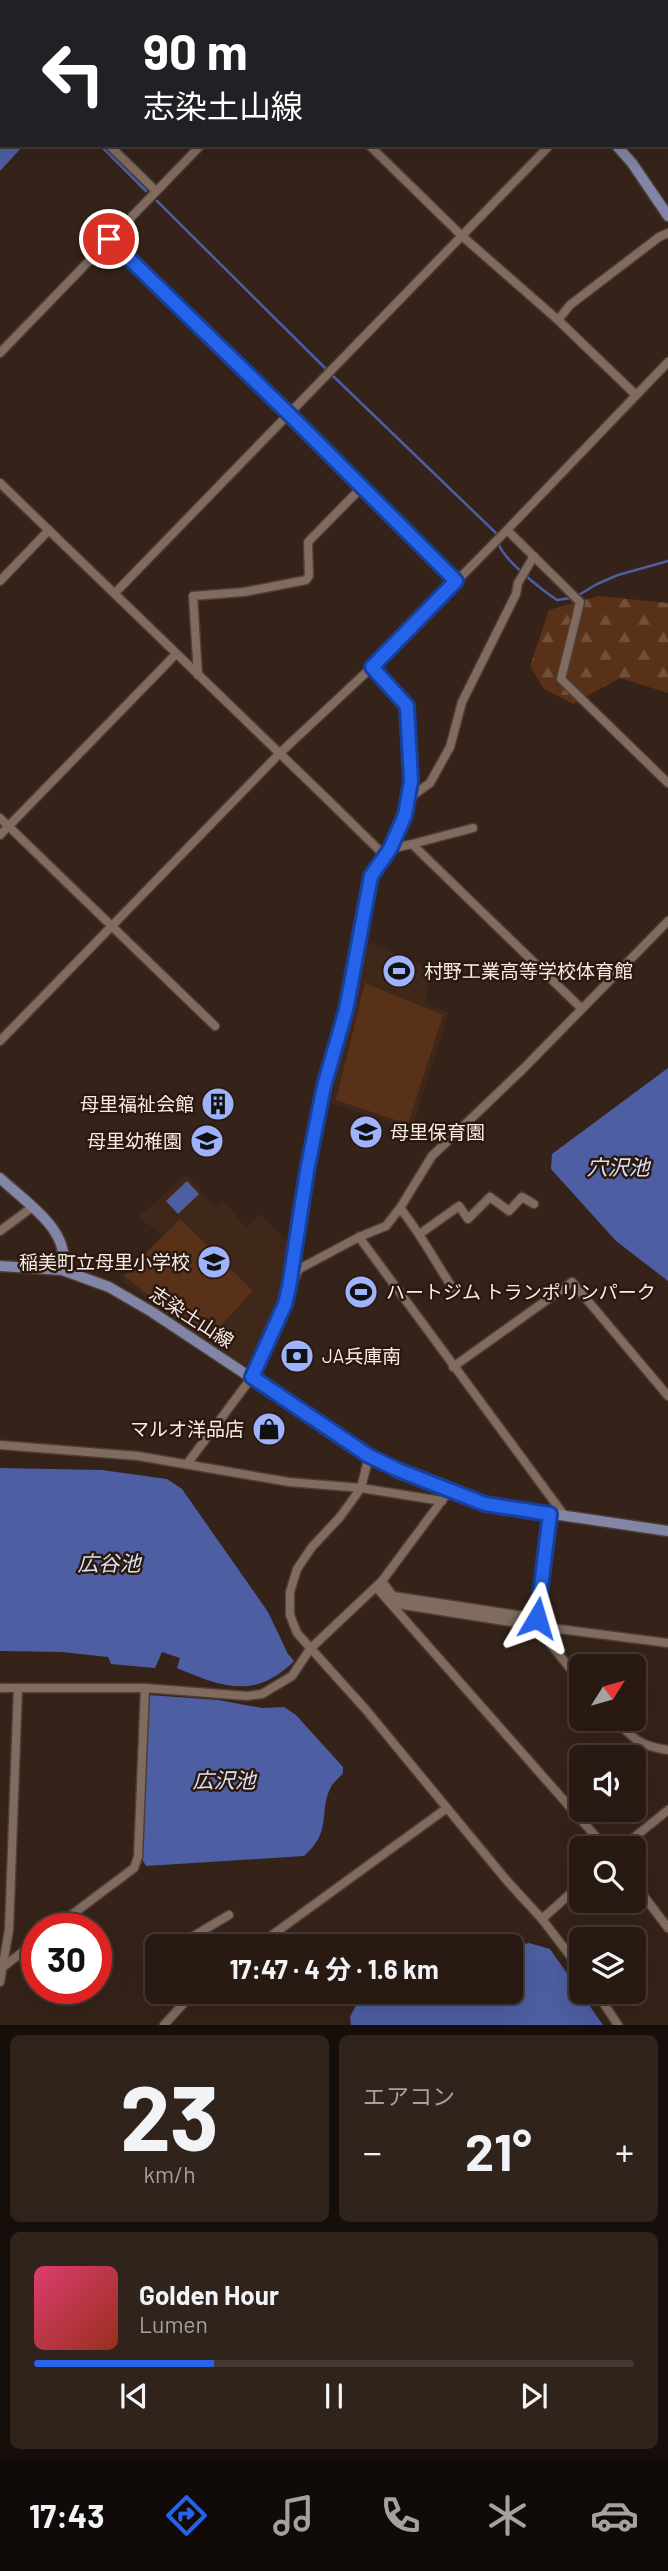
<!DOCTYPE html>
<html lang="ja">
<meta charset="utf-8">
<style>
body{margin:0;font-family:Barlow,"Noto Sans JP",sans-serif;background:#30231c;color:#f1f3f6;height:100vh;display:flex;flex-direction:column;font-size:26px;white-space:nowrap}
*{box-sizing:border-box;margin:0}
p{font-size:23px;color:#a5a1a0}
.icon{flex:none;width:38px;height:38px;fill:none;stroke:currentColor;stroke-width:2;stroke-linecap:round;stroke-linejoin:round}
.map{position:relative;height:2025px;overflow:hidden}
.side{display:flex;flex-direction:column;gap:10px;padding:10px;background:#160e0a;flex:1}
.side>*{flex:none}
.hud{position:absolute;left:0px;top:0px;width:668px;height:147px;box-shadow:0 7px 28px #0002,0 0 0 2px #443833;background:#202124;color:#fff;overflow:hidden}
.needle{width:46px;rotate:53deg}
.fabs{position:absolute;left:569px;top:1654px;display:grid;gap:14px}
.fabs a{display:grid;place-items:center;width:77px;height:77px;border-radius:10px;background:#281a13;box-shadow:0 7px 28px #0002,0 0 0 2px #443833;font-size:35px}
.speed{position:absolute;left:21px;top:1913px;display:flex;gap:14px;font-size:35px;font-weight:700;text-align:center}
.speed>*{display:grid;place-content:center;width:91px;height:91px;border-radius:50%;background:#281a13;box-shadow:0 7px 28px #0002,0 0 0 2px #443833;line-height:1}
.speed .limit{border:10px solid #d22;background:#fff;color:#111}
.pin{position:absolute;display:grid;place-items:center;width:60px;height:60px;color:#fff;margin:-30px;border:4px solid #fff;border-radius:50%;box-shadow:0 2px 7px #0007}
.me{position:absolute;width:77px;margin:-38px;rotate:7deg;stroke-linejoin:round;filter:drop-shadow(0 0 5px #0008)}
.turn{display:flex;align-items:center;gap:24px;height:147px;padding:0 28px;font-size:32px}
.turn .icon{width:91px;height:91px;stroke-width:2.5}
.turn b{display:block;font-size:49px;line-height:60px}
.big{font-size:52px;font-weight:700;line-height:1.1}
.side .widget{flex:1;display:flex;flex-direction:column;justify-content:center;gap:10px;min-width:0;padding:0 24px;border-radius:10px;background:#30231c}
.side .dial{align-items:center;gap:0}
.dial b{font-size:91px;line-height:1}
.song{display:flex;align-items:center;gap:21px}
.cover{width:84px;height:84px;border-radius:10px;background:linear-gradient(135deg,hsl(340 70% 55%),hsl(10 70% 35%))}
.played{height:7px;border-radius:4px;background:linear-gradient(90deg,#2563eb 30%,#443833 30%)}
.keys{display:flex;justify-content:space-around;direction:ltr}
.heat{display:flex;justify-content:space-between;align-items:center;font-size:38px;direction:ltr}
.side .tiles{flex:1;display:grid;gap:10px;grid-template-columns:1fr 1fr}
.widget:last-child{grid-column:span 2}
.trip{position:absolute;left:145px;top:1934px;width:378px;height:70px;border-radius:10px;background:#281a13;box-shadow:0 7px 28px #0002,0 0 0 2px #443833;font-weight:700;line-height:70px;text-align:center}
.dock{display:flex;height:112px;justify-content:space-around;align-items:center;background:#100a08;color:#a5a1a0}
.dock .icon{width:49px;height:49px}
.dock .active{color:#2563eb}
.dock b{font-size:32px;color:#f1f3f6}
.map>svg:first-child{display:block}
</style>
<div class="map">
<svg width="668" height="2025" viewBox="0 0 668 2025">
<defs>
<pattern id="forest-firs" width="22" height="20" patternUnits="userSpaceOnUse" patternTransform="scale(1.75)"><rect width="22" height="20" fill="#593118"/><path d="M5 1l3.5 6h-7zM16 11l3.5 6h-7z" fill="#724f39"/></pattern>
</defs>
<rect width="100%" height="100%" fill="#352319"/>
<g fill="#3f2719">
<polygon points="365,943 386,948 428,969 427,1004 449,1012 412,1130 331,1103"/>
<polygon points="187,1174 216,1208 223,1201 246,1227 260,1214 294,1248 288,1276 274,1315 250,1361 241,1367 120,1279 162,1235 138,1217"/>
</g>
<polygon fill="url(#forest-firs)" points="599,596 668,603 668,693 620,678 573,704 544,689 530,666 549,610"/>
<g fill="#593118">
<polygon points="365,983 443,1015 408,1124 336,1100"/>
<polygon points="180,1219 253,1291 211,1336 193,1322 189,1326 124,1276"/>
</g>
<g fill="#4d5ea2">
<polygon points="0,73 2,145 24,145 0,171"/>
<polygon points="668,1068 668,1281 616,1241 551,1169 552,1154"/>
<polygon points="187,1181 199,1194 178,1214 166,1201"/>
<path d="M0,1468L102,1470L167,1479L182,1489L268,1612L288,1654L294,1661C255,1700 222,1687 177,1668L180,1658L162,1652L155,1668L111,1664L108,1657L62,1652L0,1651Z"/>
<path d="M149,1695L218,1700L262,1708L284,1707L296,1715L343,1767V1773C340,1777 335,1781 332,1785C317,1811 334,1830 304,1856L146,1866L142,1859Z"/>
<polygon points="529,1943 550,1949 603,2025 351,2025 350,2017 363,1992 511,1992 511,1947"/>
</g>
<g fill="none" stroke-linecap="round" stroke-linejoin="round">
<g stroke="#4d5ea2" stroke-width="2.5">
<polyline points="164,2 166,0"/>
<polyline points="100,145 146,191"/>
<polyline points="157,201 327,370"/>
<polyline points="332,375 498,535"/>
<path d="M498,542C501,558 542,590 557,600L571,598"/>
<polyline points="577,596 597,584 618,575 668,561"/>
</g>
<defs>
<g id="minor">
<polyline points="223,0 225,2"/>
<polyline points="585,0 587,2"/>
<polyline points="342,2 344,0"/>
<polyline points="667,26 668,25"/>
<polyline points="0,65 2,66"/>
<polyline points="667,85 668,86"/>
<polyline points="109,145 156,191"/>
<polyline points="369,145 462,236 558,320 636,395"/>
<polyline points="109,239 289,414 456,581"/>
<polyline points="558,320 570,305 659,237 668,233"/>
<polyline points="0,353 201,145"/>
<polyline points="0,483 328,800 379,850 383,858"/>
<polyline points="507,530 580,602 561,679 668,783"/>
<polyline points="0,581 49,530"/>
<polyline points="115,593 550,145"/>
<polyline points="198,675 193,596 244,592 306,580 309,576 308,542 362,487"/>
<polyline points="408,799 430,783 450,747 462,702 516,594 518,583 534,556"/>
<polyline points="0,818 215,1026"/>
<polyline points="0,835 176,654"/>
<polyline points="412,844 473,828"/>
<polyline points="390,849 412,844 581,1008"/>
<polyline points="0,1041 280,753 372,667 507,530 668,362"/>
<path d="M400,1208C421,1234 435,1262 454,1290"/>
<polyline points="0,1231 31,1208"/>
<polyline points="421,1233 459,1206 468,1219 490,1197 509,1211 522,1197 534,1204"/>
<polyline points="359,1237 564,1515"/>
<polyline points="293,1281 299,1269 359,1237 386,1226 400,1208 432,1156 523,1069 668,921"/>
<polyline points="453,1367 572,1282 668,1396"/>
<polyline points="0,1445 138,1456 289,1482 361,1488 442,1501"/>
<polyline points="369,1456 361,1488 340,1517 312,1547 297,1569 290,1592 290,1615 297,1633 367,1711 508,1882 542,1919 581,1970"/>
<polyline points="187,1464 252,1377 285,1304 324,1086 346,1010 371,876 390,849 405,815 411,781 407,706 372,667"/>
<polyline points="550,1514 536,1626 581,1682"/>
<polyline points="382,1581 393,1596 537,1618"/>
<polyline points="376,1587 606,1848"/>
<polyline points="391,1603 536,1626 668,1643"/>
<polyline points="0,1688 18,1688 9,1930 0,1982"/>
<polyline points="18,1688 145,1688 247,1696 262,1694 292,1676 310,1649 382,1581 449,1491"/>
<path d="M614,1718C633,1739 640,1746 668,1750"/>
<polyline points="621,1848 668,1810"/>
<polyline points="634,1883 668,1928"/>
<polyline points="542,1919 581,1884"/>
<polyline points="54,1928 134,1868 138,1857 145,1688"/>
<polyline points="177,1946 229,1915"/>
<polyline points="257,1946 447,1808"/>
<polyline points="3,1967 37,1941"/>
<polyline points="596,1992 618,2025"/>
<polyline points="164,2025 194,1992"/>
</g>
<g id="major">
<polyline points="473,0 474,2"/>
<polyline points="616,145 632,163 668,216"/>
<path d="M0,1178C25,1202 73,1231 62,1270"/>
<polyline points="0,1266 62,1270 109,1287 152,1312 369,1456 449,1491 485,1504 668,1531"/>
</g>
</defs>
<use href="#minor" stroke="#4d3d36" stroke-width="11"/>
<use href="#major" stroke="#4d3d36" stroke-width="13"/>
<use href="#minor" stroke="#816b5f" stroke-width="8"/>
<use href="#major" stroke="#8385a6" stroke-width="10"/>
</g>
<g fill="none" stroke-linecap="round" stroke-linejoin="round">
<defs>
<polyline id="route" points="109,239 289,414 456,581 372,667 407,706 411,781 405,815 390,849 371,876 346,1010 324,1086 307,1171 289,1287 285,1304 252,1377 369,1456 398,1470 485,1504 550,1514 537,1618"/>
</defs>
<use href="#route" stroke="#184099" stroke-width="18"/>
<use href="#route" stroke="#2563eb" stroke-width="12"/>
</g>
<defs>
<symbol id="stadium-disc" viewBox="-11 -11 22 22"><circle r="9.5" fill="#9fb3fd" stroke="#2b190f"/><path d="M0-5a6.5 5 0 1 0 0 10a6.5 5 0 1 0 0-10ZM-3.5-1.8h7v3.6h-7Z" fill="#111"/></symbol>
<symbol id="building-disc" viewBox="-11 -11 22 22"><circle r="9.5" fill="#9fb3fd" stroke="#2b190f"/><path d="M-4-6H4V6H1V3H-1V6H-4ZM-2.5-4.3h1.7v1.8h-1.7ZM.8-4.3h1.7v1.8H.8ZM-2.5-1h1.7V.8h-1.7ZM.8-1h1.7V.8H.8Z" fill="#111"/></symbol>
<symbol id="school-disc" viewBox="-11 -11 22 22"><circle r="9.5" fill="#9fb3fd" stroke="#2b190f"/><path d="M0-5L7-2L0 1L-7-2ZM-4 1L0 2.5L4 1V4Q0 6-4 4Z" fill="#111"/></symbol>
<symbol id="bank-disc" viewBox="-11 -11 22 22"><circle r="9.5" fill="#9fb3fd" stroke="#2b190f"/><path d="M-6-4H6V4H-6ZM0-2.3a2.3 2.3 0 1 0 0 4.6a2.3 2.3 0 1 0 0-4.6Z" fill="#111"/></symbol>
<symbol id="shop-disc" viewBox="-11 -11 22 22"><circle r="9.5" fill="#9fb3fd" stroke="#2b190f"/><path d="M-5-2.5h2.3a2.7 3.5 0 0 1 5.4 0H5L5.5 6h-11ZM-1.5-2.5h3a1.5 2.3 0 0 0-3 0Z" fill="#111"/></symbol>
</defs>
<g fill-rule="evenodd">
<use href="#stadium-disc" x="380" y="952" width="38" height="38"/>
<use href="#building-disc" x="199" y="1085" width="38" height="38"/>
<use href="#school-disc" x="347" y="1113" width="38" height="38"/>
<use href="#school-disc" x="188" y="1122" width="38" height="38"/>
<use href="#school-disc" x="195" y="1243" width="38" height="38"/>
<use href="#stadium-disc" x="342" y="1273" width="38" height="38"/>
<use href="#bank-disc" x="278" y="1337" width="38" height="38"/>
<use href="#shop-disc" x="250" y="1410" width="38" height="38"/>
</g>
<g text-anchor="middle" stroke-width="5" stroke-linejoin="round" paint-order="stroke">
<g font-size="19" fill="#f9ece5" stroke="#2b190f" text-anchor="start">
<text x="424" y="978">村野工業高等学校体育館</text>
<text x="194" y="1111" text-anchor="end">母里福祉会館</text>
<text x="390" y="1139">母里保育園</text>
<text x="182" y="1148" text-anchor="end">母里幼稚園</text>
<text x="190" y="1269" text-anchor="end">稲美町立母里小学校</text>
<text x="386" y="1299">ハートジム トランポリンパーク</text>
<text x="322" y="1363">JA兵庫南</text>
<text x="244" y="1436" text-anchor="end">マルオ洋品店</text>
</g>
<g font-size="19" fill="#f9ece5" stroke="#2b190f">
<text transform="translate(192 1317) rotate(33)" y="7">志染土山線</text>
</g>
<g font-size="21" font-style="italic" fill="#d9e0f4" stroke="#2b190f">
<text x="618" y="1175">穴沢池</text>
<text x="109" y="1571">広谷池</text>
<text x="224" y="1788">広沢池</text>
</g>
</g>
</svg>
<div class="fabs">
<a><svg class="needle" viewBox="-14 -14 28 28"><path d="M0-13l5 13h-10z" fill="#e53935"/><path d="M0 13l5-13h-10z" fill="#a5a1a0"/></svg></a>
<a><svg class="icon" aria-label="sound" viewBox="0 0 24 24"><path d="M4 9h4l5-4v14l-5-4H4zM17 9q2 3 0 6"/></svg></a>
<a><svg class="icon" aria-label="search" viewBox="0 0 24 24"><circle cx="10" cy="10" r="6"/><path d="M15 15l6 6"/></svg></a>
<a><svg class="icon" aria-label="layers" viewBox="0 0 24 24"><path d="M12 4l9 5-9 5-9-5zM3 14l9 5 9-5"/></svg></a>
</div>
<div class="speed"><div class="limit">30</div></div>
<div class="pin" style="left:109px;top:239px;background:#d93025"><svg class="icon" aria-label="arrive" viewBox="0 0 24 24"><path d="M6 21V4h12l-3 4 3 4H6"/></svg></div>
<svg class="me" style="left:537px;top:1618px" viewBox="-20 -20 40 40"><path d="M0-17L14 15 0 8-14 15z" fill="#2563eb" stroke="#fff" stroke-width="4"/></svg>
<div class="trip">17:47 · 4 分 · 1.6 km</div>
<div class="hud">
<div class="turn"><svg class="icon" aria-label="left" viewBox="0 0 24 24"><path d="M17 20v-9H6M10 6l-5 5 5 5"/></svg><div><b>90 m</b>志染土山線</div></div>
</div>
</div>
<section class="side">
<div class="tiles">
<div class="widget dial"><b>23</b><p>km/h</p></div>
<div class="widget"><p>エアコン</p>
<div class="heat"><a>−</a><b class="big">21°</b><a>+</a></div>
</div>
<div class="widget">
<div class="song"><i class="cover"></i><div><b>Golden Hour</b><p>Lumen</p></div></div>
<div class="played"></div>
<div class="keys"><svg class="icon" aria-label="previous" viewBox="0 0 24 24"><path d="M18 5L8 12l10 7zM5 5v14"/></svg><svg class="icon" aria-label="pause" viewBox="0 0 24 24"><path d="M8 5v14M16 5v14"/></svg><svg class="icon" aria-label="next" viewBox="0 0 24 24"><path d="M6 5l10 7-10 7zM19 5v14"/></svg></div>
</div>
</div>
</section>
<nav class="dock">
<b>17:43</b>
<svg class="icon active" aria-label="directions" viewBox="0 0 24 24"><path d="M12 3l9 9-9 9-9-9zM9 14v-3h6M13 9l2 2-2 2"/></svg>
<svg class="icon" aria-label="music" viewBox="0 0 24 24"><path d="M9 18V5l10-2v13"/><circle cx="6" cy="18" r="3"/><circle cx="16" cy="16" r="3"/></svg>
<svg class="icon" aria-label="phone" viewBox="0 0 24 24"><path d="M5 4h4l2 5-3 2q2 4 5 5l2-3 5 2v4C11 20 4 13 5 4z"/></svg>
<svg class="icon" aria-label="climate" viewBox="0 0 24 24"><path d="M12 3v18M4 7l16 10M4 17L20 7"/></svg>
<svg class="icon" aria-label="car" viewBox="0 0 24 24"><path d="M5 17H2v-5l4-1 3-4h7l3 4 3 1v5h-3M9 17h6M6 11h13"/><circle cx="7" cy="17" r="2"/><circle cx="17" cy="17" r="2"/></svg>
</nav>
